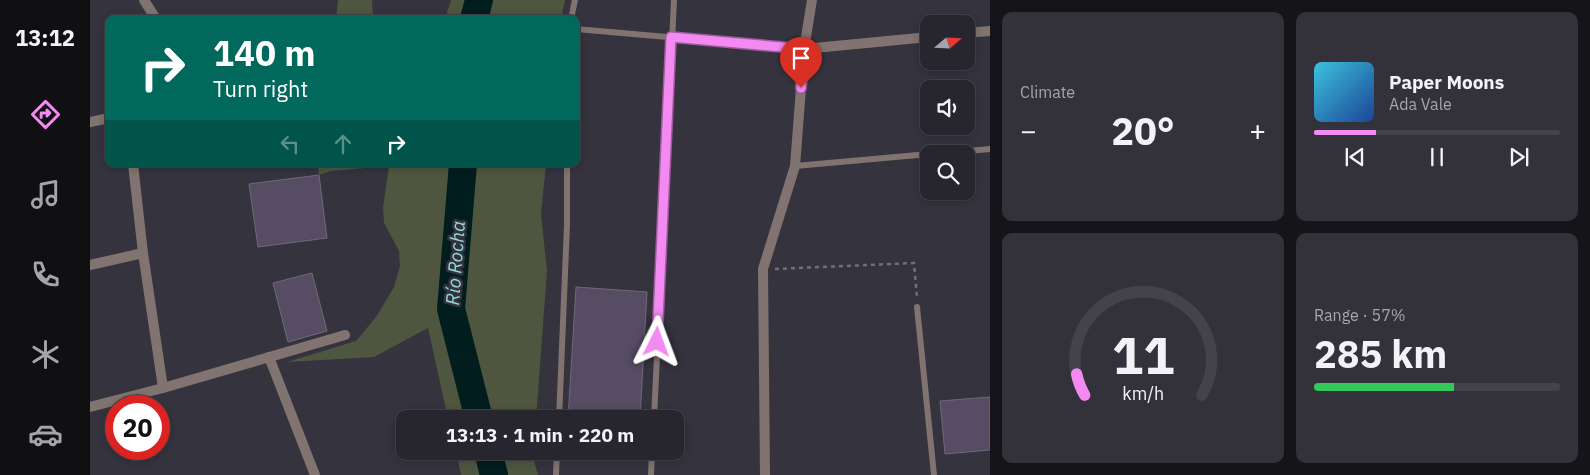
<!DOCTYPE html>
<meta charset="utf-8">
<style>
body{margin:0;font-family:"IBM Plex Sans",sans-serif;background:#33323a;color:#f1f3f6;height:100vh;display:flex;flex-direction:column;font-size:19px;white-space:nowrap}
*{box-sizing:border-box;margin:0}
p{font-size:16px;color:#a4a5aa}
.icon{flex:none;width:28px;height:28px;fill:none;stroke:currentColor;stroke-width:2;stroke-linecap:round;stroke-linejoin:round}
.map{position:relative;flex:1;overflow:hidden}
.details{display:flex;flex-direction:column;gap:12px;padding:12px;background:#151519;width:600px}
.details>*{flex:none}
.top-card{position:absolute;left:15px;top:15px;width:475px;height:152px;border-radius:10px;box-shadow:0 2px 8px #0003,0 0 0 1px #43434a;background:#00695c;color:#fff;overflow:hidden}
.needle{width:32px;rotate:71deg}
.buttons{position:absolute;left:830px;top:15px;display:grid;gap:10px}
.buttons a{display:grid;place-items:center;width:55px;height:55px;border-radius:10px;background:#27262e;box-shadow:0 2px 8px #0003,0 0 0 1px #43434a;font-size:25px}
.speed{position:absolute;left:15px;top:395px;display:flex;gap:10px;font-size:25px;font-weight:700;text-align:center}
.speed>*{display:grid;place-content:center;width:65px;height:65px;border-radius:50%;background:#27262e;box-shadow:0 2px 8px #0003,0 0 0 1px #43434a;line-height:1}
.speed .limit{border:8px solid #d22;background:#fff;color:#111}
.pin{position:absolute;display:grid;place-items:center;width:42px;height:42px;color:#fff;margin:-51px -21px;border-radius:50% 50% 50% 0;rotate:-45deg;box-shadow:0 0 5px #0007}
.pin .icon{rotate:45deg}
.me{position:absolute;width:55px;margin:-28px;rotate:3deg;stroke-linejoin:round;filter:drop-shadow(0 0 4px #0008)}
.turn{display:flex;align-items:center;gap:18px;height:105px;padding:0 25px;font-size:22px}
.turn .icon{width:65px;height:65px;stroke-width:2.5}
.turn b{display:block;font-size:35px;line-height:42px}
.lanes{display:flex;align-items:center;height:48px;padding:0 25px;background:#0003;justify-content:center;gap:25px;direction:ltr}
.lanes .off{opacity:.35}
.big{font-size:38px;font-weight:800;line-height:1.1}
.details .tile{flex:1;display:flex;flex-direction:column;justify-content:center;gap:8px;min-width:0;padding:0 18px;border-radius:10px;background:#33323a}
.details .dial{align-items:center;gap:0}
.dial svg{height:130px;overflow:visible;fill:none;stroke:#43434a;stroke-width:7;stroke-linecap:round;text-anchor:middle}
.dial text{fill:#f1f3f6;stroke:none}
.song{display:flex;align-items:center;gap:15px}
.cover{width:60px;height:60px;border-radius:8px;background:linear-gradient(135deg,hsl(190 70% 55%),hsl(220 70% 35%))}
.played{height:5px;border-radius:2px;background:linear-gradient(90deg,#f38af2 25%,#43434a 25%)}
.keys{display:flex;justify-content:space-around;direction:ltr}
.heat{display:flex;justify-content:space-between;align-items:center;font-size:28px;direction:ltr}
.charge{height:8px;border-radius:4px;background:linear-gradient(90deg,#34c759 57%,#43434a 0)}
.details .tiles{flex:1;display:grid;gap:12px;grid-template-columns:repeat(2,1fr)}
.trip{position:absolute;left:306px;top:410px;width:288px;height:50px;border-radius:10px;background:#27262e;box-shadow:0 2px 8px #0003,0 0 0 1px #43434a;font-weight:800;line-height:50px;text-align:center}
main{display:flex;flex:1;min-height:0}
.menu{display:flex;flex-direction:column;width:90px;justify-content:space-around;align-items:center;background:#100f12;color:#a4a5aa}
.menu .icon{width:35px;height:35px}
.menu .active{color:#f38af2}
.menu b{font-size:22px;color:#f1f3f6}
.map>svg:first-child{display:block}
</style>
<main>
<nav class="menu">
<b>13:12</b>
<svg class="icon active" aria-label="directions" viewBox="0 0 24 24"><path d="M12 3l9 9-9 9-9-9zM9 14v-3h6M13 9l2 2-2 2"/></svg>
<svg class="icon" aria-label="music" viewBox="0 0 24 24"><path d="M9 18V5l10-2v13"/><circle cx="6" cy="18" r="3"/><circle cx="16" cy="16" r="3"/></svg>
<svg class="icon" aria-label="phone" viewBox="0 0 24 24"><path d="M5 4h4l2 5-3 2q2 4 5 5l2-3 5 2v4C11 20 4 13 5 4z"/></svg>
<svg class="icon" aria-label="climate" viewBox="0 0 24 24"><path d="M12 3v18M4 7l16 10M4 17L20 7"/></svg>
<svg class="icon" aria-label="car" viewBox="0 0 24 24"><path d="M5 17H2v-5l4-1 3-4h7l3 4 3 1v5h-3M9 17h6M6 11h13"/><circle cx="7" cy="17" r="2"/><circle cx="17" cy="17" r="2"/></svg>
</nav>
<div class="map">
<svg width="900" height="475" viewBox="0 0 900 475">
<rect width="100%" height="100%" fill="#34333e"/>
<g fill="#4e5640">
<polygon points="248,0 282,0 283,19 246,19"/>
<polygon points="361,0 378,0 373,19 355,19"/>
<polygon points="397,0 475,0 471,19 392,19"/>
<polygon points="228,164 363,164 351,313 379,419 358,419 338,328 284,357 197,362 266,341 286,317 304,287 310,266 309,251 294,223 293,207 299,166 241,171 229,175"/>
<polygon points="378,164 456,164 451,214 457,271 446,419 396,419 368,305"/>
<polygon points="366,451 387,451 393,475 371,475"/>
<polygon points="404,451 443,451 443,457 448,475 410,475"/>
</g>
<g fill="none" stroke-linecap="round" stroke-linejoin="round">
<g stroke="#021d1e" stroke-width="28">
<polyline points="384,19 389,0"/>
<polyline points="373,164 361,309 389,419"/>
<polyline points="398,451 404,475"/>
</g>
</g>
<g fill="#564c64" stroke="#6f6a76">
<polygon points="229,175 237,238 168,247 159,184"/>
<polygon points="222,273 237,331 198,342 183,283"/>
<polygon points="486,287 557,292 550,419 478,419"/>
<polygon points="900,397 900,450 855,454 850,401"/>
</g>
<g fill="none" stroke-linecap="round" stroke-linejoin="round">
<polyline stroke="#707079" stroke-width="2.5" stroke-dasharray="4 4" stroke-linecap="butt" points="685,269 824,263 827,298"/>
<g stroke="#81736f" stroke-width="6">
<polyline points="481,19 485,0"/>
<polyline points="486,29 714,49"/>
<polyline points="844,154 900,149"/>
<polyline points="705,166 839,154"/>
<polyline points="827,307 844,475"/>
<polyline points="469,419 477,225 477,164"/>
<polyline points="564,419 584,0"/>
<polyline points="466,475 467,451"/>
<polyline points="561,475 562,451"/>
</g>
<g stroke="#81736f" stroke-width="10">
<polyline points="54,0 66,19"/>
<polyline points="876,33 900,31"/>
<polyline points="714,49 839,37"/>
<polyline points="0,122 19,118"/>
<polyline points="43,164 53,253 73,388"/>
<polyline points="0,265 53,253"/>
<polyline points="179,357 225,475"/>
<polyline points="0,407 73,388 255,335"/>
<polyline points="675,475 673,269 705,166 714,49 722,0"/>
</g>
</g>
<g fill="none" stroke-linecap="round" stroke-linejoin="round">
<defs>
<polyline id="route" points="567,342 581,37 714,49 711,88"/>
</defs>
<use href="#route" stroke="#9e5a9d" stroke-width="12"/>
<use href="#route" stroke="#f38af2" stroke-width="9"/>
</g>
<g text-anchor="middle" stroke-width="5" stroke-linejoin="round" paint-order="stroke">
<g font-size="19" font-style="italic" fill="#94dbdc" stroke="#34333e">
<text transform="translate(365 263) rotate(-86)" y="7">Río Rocha</text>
</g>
</g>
</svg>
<div class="buttons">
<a><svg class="needle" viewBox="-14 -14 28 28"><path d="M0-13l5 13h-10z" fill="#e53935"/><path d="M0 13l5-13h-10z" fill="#a4a5aa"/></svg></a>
<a><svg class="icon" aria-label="sound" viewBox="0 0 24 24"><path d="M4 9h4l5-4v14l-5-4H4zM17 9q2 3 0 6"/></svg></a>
<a><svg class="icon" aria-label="search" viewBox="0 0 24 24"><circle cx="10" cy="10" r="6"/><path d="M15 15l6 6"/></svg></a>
</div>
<div class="speed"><div class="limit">20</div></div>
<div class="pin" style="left:711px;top:88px;background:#d93025"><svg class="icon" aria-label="arrive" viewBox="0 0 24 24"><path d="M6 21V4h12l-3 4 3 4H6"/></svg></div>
<svg class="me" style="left:567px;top:342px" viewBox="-20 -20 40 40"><path d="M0-17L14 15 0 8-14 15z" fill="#f38af2" stroke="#fff" stroke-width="4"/></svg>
<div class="trip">13:13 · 1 min · 220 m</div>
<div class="top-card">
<div class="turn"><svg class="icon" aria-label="right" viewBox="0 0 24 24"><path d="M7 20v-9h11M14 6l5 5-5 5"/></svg><div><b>140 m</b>Turn right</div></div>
<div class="lanes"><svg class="icon off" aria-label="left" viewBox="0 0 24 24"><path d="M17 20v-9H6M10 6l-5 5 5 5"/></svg><svg class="icon off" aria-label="ahead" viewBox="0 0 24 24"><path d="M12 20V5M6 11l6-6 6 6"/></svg><svg class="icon" aria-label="right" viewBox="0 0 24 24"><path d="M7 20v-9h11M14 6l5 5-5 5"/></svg></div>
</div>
</div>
<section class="details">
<div class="tiles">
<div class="tile"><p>Climate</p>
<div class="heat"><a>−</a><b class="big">20°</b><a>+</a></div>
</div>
<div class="tile">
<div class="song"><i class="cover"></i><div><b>Paper Moons</b><p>Ada Vale</p></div></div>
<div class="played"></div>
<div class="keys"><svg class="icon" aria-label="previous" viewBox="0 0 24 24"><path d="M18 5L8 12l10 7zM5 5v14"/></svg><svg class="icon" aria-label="pause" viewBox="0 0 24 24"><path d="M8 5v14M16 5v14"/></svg><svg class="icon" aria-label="next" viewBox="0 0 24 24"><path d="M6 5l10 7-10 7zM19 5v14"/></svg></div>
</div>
<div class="tile dial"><svg viewBox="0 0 100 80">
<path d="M14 69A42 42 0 1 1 86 69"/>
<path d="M14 69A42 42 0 0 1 9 56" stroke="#f38af2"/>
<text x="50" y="56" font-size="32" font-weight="700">11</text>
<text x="50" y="72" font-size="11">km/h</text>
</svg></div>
<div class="tile"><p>Range · 57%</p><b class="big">285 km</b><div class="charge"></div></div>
</div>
</section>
</main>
